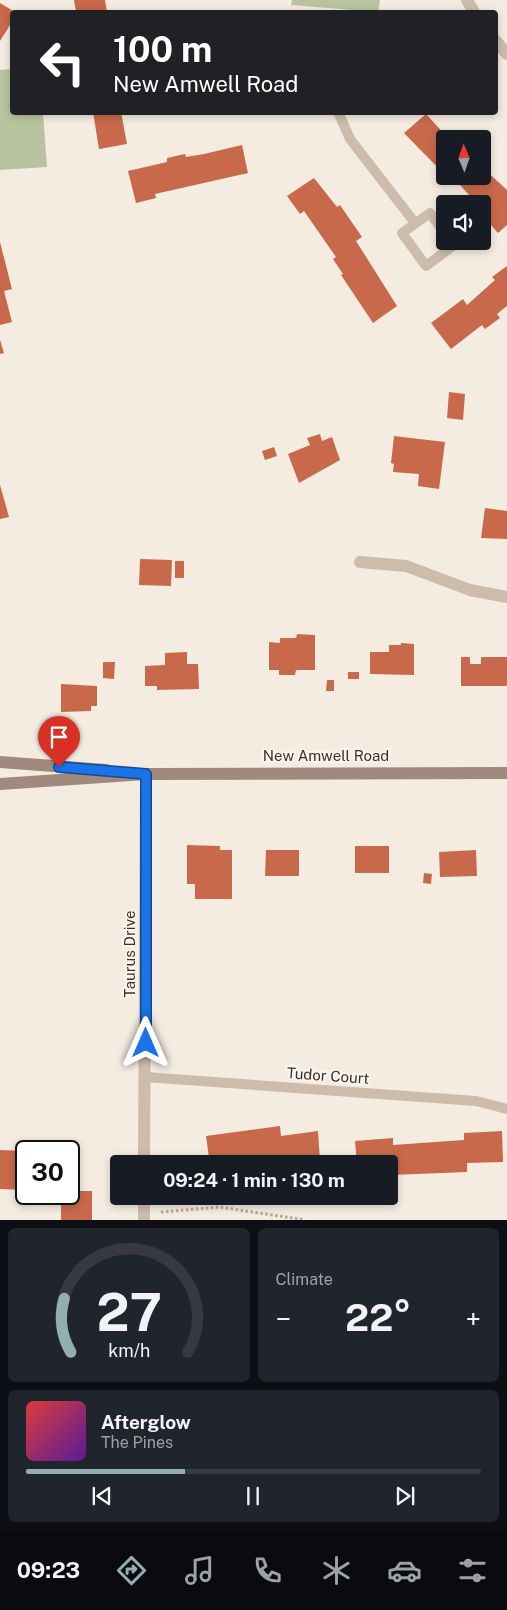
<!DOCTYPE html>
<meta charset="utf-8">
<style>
body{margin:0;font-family:"Public Sans",sans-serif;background:#20242c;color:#f1f3f6;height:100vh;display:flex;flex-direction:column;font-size:19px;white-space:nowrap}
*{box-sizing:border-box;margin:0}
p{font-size:16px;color:#9ea1a6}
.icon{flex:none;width:28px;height:28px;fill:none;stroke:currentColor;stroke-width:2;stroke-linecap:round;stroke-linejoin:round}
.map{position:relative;height:1220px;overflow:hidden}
.details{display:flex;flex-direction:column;gap:8px;padding:8px;background:#0d0f14;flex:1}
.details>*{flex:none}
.hud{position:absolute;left:10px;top:10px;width:488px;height:105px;border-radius:5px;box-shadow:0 2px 8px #0003;background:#202124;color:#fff;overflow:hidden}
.needle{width:32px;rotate:358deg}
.tools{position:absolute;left:436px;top:130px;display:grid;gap:10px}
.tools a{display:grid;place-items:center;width:55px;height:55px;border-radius:5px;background:#171b24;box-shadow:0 2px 8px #0003;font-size:25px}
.speed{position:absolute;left:15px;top:1140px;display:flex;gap:10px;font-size:25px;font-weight:700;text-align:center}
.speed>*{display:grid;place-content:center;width:65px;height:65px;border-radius:50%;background:#171b24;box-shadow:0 2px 8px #0003;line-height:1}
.speed .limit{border:2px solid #111;border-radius:8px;background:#fff;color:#111}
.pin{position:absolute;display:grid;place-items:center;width:42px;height:42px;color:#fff;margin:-51px -21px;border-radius:50% 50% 50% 0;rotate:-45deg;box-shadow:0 0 5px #0007}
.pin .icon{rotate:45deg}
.me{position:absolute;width:55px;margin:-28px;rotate:0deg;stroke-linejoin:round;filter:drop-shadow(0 0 4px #0008)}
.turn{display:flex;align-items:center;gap:18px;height:105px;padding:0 20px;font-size:22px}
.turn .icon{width:65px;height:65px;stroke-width:2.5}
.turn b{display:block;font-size:35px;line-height:42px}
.big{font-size:38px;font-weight:700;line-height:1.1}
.details .widget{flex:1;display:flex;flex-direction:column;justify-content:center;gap:8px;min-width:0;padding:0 18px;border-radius:8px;background:#20242c}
.details .dial{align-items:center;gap:0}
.dial svg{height:130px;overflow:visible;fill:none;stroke:#363941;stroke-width:7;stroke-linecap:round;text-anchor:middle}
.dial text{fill:#f1f3f6;stroke:none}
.song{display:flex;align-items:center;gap:15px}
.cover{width:60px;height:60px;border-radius:8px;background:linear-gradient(135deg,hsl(0 70% 55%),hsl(270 70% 35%))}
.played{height:5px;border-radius:2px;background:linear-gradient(90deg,#92aeb2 35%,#363941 35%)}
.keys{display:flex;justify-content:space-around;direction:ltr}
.heat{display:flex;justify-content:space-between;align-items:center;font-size:28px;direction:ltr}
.details .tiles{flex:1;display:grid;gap:8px;grid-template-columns:1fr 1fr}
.widget:last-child{grid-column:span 2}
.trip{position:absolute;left:110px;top:1155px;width:288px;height:50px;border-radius:5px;background:#171b24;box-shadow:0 2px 8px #0003;font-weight:700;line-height:50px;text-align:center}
.tab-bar{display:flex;height:80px;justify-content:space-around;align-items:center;background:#090b0e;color:#9ea1a6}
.tab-bar .icon{width:35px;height:35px}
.tab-bar .current{color:#92aeb2}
.tab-bar b{font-size:22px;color:#f1f3f6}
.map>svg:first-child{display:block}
</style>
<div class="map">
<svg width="507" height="1220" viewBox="0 0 507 1220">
<rect width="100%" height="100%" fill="#f4ebe1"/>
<g fill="#b8c4a0">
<polygon points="292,0 380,0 378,12 291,5"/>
<polygon points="12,69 12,112 43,113 47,167 0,170 0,70"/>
</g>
<g fill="#c8694b">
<polygon points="74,0 105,0 107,12 76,12"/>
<polygon points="0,3 15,12 12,12 12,22 0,41"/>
<polygon points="93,112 121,112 127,144 99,149"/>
<polygon points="426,114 449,139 445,139 445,175 404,133"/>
<polygon points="242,145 248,173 155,194 156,198 136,203 128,171 167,162 167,158 185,154 186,157 204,154"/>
<polygon points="482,167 507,190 507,225 498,233 483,216 486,213 482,209 482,204 477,204 452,176 482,176"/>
<polygon points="314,178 337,207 340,205 362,237 356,241 397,306 373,323 341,275 343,274 333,259 336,257 304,211 300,214 287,196"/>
<polygon points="0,242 12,289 4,291 12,322 0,325"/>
<polygon points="507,266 507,306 497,314 500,318 485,329 482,325 451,349 431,323 463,299 467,305 495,280 492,277"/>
<polygon points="0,340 4,353 0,354"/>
<polygon points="449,392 465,394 463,420 447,418"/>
<polygon points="320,434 322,441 332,437 340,460 299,483 288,454 310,445 307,438"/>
<polygon points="394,436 445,442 439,489 418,486 419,474 393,472 394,464 391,463"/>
<polygon points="274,447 277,456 265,460 262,451"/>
<polygon points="0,485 9,517 0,519"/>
<polygon points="485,508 507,511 507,539 481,538"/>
<polygon points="140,559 172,560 171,586 139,585"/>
<rect x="175" y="561" width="9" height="17"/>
<polygon points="297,634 315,635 315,670 296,670 295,675 279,675 279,670 269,670 269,642 280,643 280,638 296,638"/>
<polygon points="401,643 414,644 414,675 370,674 370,652 389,652 389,645 401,645"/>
<polygon points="187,652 187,664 198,664 199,689 157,690 157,686 145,686 145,666 165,665 165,653"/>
<polygon points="461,657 470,657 470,664 481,664 481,657 507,657 507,686 461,686"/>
<polygon points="103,662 115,662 114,679 103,678"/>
<rect x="348" y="672" width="11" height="7"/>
<polygon points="327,680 334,680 334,691 326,691"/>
<polygon points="61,684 97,686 97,706 91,706 91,711 61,712"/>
<polygon points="187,845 220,846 220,850 232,850 232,899 195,899 195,884 187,884"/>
<rect x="355" y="846" width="34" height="27"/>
<polygon points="266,850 299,850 299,876 265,876"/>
<polygon points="476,850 477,876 440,877 439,852"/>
<polygon points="424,873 432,874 431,884 423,883"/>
<polygon points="280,1126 281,1136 318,1131 320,1161 284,1164 283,1156 218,1164 179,1164 209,1158 206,1136"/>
<polygon points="502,1131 503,1162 467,1163 467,1172 392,1175 392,1167 389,1168 389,1164 357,1164 355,1141 393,1138 393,1145 464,1140 464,1133"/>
<polygon points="0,1150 26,1151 26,1190 0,1189"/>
<polygon points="69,1151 73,1151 73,1191 92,1191 92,1220 61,1220 61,1194 69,1194"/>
<polygon points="186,1196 203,1196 203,1197 187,1200"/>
</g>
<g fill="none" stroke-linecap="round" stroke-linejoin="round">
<polyline stroke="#b9a596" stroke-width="3" stroke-dasharray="2.5 2.5" stroke-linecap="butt" points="161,1212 220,1207 305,1220"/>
<g stroke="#cdbbac" stroke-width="10">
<polyline points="338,112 350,139 415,223"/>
<polyline points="445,234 430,213 402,233 426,266 453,246 450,241"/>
<polyline points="145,1077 476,1101 507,1109"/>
</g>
<g stroke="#cdbbac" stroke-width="12">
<polyline points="467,0 474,12"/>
<polyline points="495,40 507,54"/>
<polyline points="360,562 406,566 470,590 507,597"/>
<polyline points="144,1164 146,774"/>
<polyline points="144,1220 144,1196"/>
</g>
<g stroke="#a18a7d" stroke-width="12">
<polyline points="0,762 106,770"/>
<polyline points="0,784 146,774 507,773"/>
</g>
</g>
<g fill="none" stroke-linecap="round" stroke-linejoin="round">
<defs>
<polyline id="route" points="59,767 146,774 146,1043"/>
</defs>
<use href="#route" stroke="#114b97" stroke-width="12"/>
<use href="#route" stroke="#1a73e8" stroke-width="9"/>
</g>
<g text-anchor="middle" stroke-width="4" stroke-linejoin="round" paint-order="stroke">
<g font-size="15" fill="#3b302b" stroke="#fbf5ee">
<text x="326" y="761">New Amwell Road</text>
<text transform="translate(130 954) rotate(-90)" y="5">Taurus Drive</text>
<text transform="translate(328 1076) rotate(4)" y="5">Tudor Court</text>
</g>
</g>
</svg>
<div class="tools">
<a><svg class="needle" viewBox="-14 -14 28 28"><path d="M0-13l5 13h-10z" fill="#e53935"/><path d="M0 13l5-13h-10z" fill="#9ea1a6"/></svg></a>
<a><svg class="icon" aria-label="sound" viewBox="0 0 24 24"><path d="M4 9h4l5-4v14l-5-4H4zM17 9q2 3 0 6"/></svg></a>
</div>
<div class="speed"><div class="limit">30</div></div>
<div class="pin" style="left:59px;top:767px;background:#d93025"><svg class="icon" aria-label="arrive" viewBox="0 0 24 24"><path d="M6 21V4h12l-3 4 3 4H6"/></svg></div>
<svg class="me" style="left:146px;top:1043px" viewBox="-20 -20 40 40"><path d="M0-17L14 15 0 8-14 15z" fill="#1a73e8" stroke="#fff" stroke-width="4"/></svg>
<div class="trip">09:24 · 1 min · 130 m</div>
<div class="hud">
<div class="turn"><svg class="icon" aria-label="left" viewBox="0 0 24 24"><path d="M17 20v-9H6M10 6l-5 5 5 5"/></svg><div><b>100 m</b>New Amwell Road</div></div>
</div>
</div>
<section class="details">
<div class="tiles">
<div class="widget dial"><svg viewBox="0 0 100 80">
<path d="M14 69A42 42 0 1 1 86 69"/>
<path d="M14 69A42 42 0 0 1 10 36" stroke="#92aeb2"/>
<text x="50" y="56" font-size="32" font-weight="700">27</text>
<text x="50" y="72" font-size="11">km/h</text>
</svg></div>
<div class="widget"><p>Climate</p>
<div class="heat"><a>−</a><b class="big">22°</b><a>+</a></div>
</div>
<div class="widget">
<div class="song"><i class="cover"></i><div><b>Afterglow</b><p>The Pines</p></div></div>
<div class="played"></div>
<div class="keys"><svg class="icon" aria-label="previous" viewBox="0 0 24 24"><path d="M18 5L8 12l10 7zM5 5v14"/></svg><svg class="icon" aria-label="pause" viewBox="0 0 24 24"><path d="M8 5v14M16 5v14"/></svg><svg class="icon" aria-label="next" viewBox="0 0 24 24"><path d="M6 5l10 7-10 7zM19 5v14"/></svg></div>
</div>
</div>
</section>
<nav class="tab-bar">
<b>09:23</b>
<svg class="icon current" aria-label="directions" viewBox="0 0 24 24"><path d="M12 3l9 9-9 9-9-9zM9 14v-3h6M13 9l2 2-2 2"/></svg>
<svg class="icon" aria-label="music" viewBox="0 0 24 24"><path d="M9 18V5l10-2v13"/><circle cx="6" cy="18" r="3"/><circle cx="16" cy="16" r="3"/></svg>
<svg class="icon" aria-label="phone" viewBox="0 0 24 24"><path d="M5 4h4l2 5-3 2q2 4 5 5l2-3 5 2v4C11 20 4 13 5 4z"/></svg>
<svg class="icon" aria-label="climate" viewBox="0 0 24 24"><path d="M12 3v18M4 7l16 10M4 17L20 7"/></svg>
<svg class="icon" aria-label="car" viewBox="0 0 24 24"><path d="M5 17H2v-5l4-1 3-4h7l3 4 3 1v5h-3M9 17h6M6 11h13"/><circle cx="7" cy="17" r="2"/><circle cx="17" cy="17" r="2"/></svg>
<svg class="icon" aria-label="filters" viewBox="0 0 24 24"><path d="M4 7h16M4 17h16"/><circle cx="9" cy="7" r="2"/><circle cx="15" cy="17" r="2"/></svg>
</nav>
